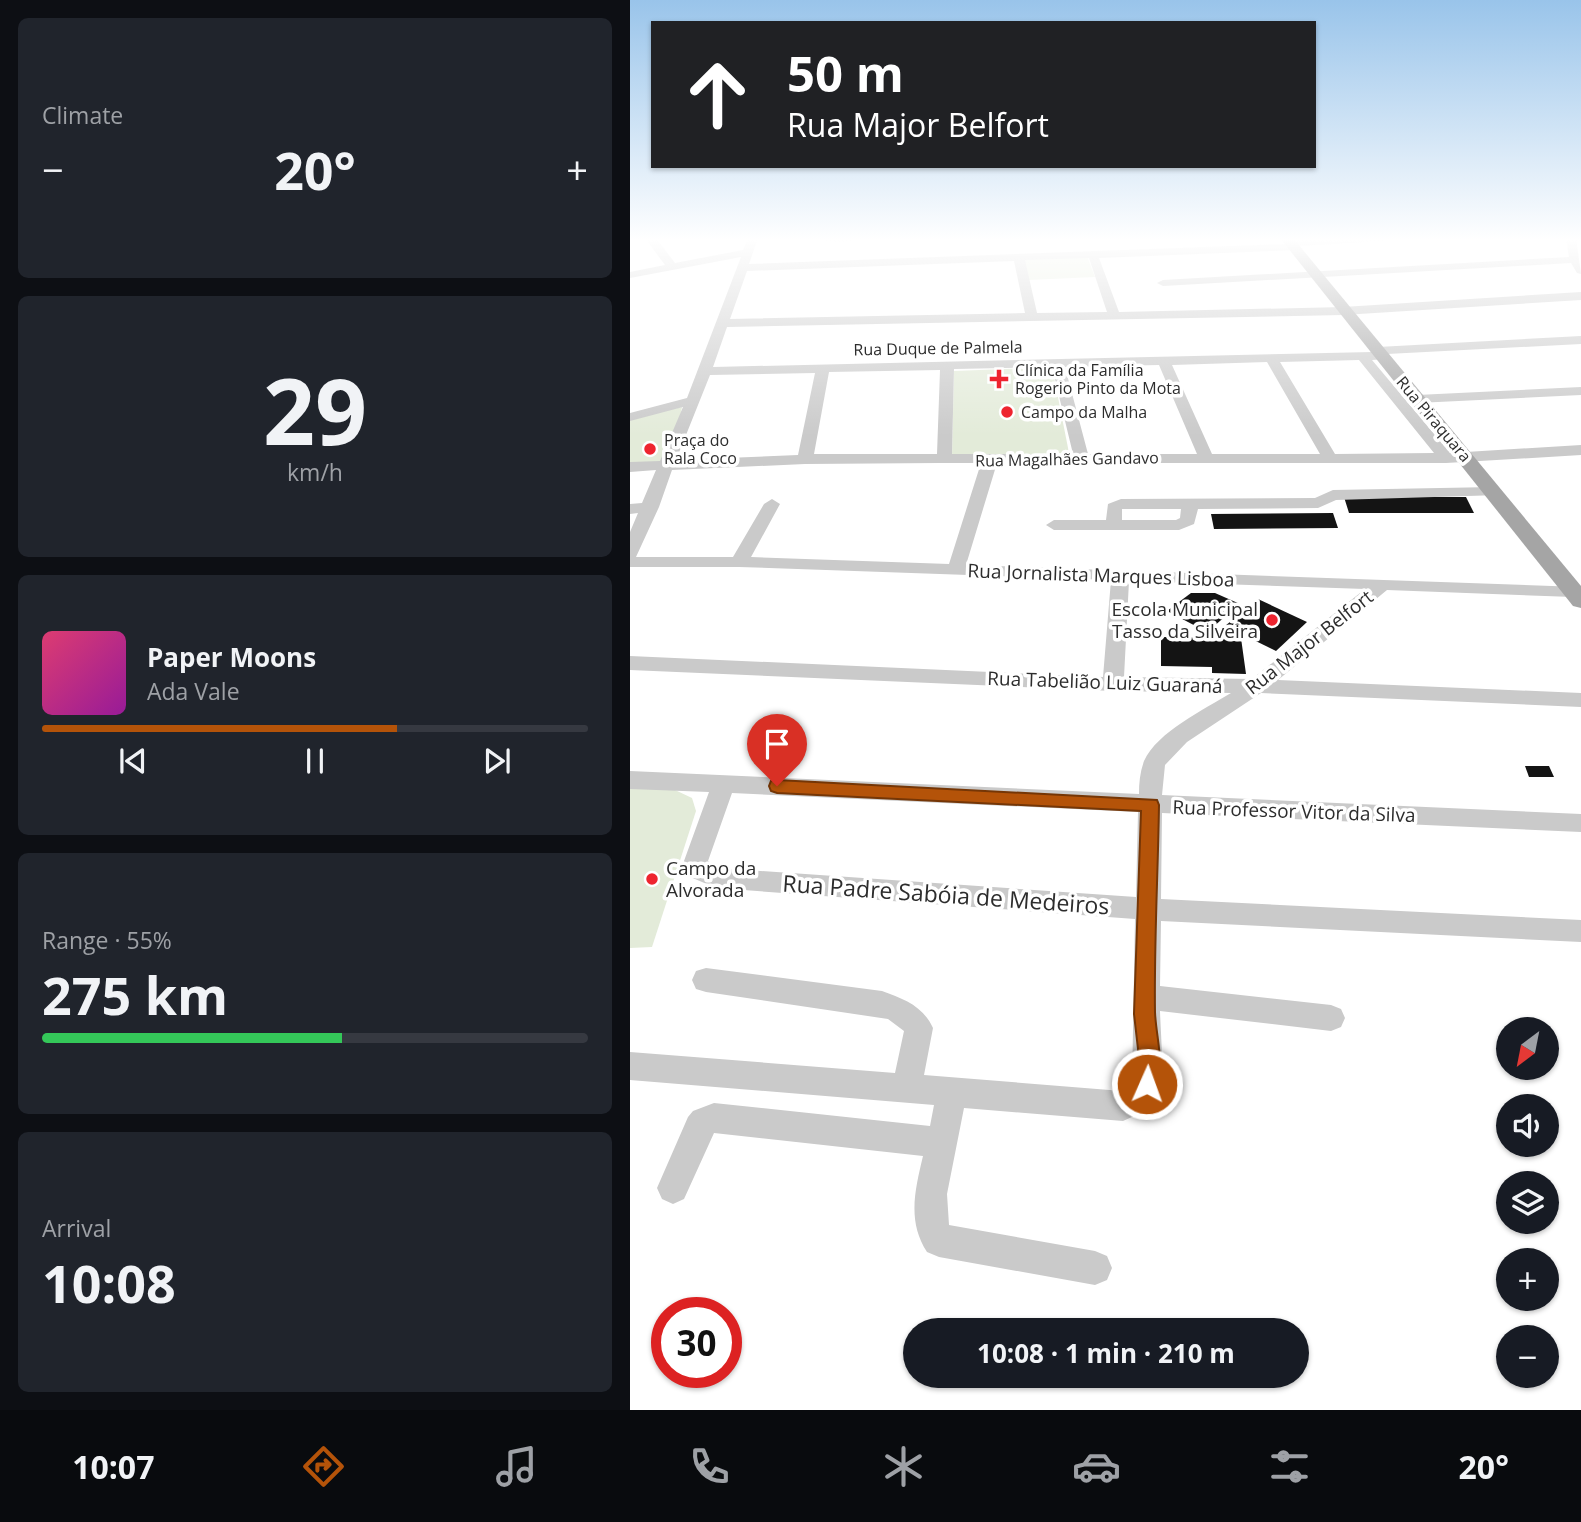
<!DOCTYPE html>
<meta charset="utf-8">
<style>
body{margin:0;font-family:"Open Sans",sans-serif;background:#20242c;color:#f1f3f6;height:100vh;display:flex;flex-direction:column;font-size:26px;white-space:nowrap}
*{box-sizing:border-box;margin:0}
p{font-size:23px;color:#9ea1a6}
.icon{flex:none;width:38px;height:38px;fill:none;stroke:currentColor;stroke-width:2;stroke-linecap:round;stroke-linejoin:round}
.map{position:relative;flex:1;overflow:hidden}
.sheet{display:flex;flex-direction:column;gap:18px;padding:18px;background:#0d0f14;width:630px}
.sheet>*{flex:none}
.hud{position:absolute;left:21px;top:21px;width:665px;height:147px;border-radius:0px;box-shadow:0 2px 5px #0004;background:#202124;color:#fff;overflow:hidden}
.needle{width:46px;rotate:212deg}
.fabs{position:absolute;left:866px;top:1017px;display:grid;gap:14px}
.fabs a{display:grid;place-items:center;width:63px;height:63px;border-radius:50%;background:#171b24;box-shadow:0 2px 5px #0004;font-size:35px}
.speed{position:absolute;left:21px;top:1297px;display:flex;gap:14px;font-size:35px;font-weight:700;text-align:center}
.speed>*{display:grid;place-content:center;width:91px;height:91px;border-radius:50%;background:#171b24;box-shadow:0 2px 5px #0004;line-height:1}
.speed .limit{border:10px solid #d22;background:#fff;color:#111}
.pin{position:absolute;display:grid;place-items:center;width:60px;height:60px;color:#fff;margin:-72px -30px;border-radius:50% 50% 50% 0;rotate:-45deg;box-shadow:0 0 7px #0007}
.pin .icon{rotate:45deg}
.me{position:absolute;width:77px;margin:-38px;rotate:2deg;stroke-linejoin:round;filter:drop-shadow(0 0 5px #0008)}
.turn{display:flex;align-items:center;gap:24px;height:147px;padding:0 21px;font-size:32px}
.turn .icon{width:91px;height:91px;stroke-width:2.5}
.turn b{display:block;font-size:49px;line-height:60px}
.big{font-size:52px;font-weight:700;line-height:1.1}
.sheet .widget{flex:1;display:flex;flex-direction:column;justify-content:center;gap:10px;min-width:0;padding:0 24px;border-radius:10px;background:#20242c}
.sheet .dial{align-items:center;gap:0}
.dial b{font-size:91px;line-height:1}
.song{display:flex;align-items:center;gap:21px}
.cover{width:84px;height:84px;border-radius:10px;background:linear-gradient(135deg,hsl(340 70% 55%),hsl(300 70% 35%))}
.played{height:7px;border-radius:4px;background:linear-gradient(90deg,#b45309 65%,#363941 65%)}
.keys{display:flex;justify-content:space-around;direction:ltr}
.heat{display:flex;justify-content:space-between;align-items:center;font-size:38px;direction:ltr}
.charge{height:10px;border-radius:5px;background:linear-gradient(90deg,#34c759 55%,#363941 0)}
.trip{position:absolute;left:273px;top:1318px;width:406px;height:70px;border-radius:35px;background:#171b24;box-shadow:0 2px 5px #0004;font-weight:700;line-height:70px;text-align:center}
.tabs{display:flex;height:112px;justify-content:space-around;align-items:center;background:#090b0e;color:#9ea1a6}
.tabs .icon{width:49px;height:49px}
.tabs .on{color:#b45309}
.tabs b{font-size:32px;color:#f1f3f6}
main{display:flex;flex:1;min-height:0}
.map>svg:first-child{display:block}
</style>
<main>
<section class="sheet">
<div class="widget"><p>Climate</p>
<div class="heat"><a>−</a><b class="big">20°</b><a>+</a></div>
</div>
<div class="widget dial"><b>29</b><p>km/h</p></div>
<div class="widget">
<div class="song"><i class="cover"></i><div><b>Paper Moons</b><p>Ada Vale</p></div></div>
<div class="played"></div>
<div class="keys"><svg class="icon" aria-label="previous" viewBox="0 0 24 24"><path d="M18 5L8 12l10 7zM5 5v14"/></svg><svg class="icon" aria-label="pause" viewBox="0 0 24 24"><path d="M8 5v14M16 5v14"/></svg><svg class="icon" aria-label="next" viewBox="0 0 24 24"><path d="M6 5l10 7-10 7zM19 5v14"/></svg></div>
</div>
<div class="widget"><p>Range · 55%</p><b class="big">275 km</b><div class="charge"></div></div>
<div class="widget"><p>Arrival</p><b class="big">10:08</b></div>
</section>
<div class="map">
<svg width="951" height="1410" viewBox="0 0 951 1410">
<rect width="100%" height="100%" fill="#fff"/>
<g fill="#e3ebd9">
<polygon points="457,256 465,277 398,280 392,259"/>
<polygon points="422,367 439,453 322,457 324,371"/>
<polygon points="52,407 48,427 34,463 0,465 0,419"/>
<polygon points="0,787 45,790 62,798 66,811 22,947 0,948"/>
</g>
<g fill="#141414">
<polygon points="714,497 836,497 844,513 719,513"/>
<polygon points="703,513 708,528 584,529 581,514"/>
<polygon points="561,593 585,593 610,604 577,632 537,611"/>
<polygon points="628,599 677,622 646,651 595,626"/>
<polygon points="531,637 611,638 616,674 582,673 582,667 531,666"/>
<polygon points="895,766 919,766 924,777 899,777"/>
</g>
<g fill="none" stroke-linecap="round" stroke-linejoin="round">
<g fill="#cacaca" fill-rule="evenodd">
<path d="M15,238H26L45,263L113,250L118,238H128L119,264L656,244L660,240L757,238L752,241L668,246L664,250L469,258L489,312L713,307L951,292V300L713,315L97,327L83,367L742,352L743,348L748,347L951,336V344L757,354V359L742,360L820,453L951,445V455L816,463H367L336,565L950,587V595L943,597L757,590L648,680L951,693V707L631,693L557,742L535,765L532,795L951,814V832L532,813L531,899L951,920V942L531,921L530,986L701,1005L711,1009L715,1018L711,1027L701,1031L530,1011C531,1044 536,1077 524,1107L493,1121L334,1108L317,1194L319,1225L465,1251L477,1256L482,1268L477,1280L465,1285L309,1257L297,1252C277,1221 285,1190 293,1156L84,1133L54,1199L43,1204L32,1199L27,1188L58,1117L63,1111L84,1103L300,1126L304,1105L0,1080V1052L265,1073L274,1031L258,1019L76,992L66,989L62,980L66,971L76,968L252,991C274,999 293,1006 303,1028L294,1075L492,1091L502,1084L505,919L86,888L58,876L54,861L79,792L0,789V771L509,794C509,783 510,772 514,761C527,732 575,709 601,693L483,691L0,670V656L473,677L481,580L109,567H0V532L8,513L0,514V504L12,503L26,470L0,472V462L30,461L53,407L0,421V413L57,398L111,257L0,278V272L35,265ZM459,258L477,312L407,313L395,260ZM384,261L395,313L100,319L117,271ZM729,360L804,453L705,454L650,362ZM637,362L690,454H582L542,365ZM529,365L567,454H458L435,367ZM422,367L443,454H322L324,369ZM310,370L307,454H184L199,372ZM185,373L168,455L46,460L80,375ZM309,463H351L319,564L121,557L150,504L142,499L134,504L103,557H6L29,507L42,470L175,464ZM499,581L735,589L622,679L494,677ZM102,793L508,812L506,897L89,868L78,861Z"/>
<path d="M188,238H229C220,243 197,243 188,238Z"/>
<polygon points="936,238 946,238 951,274 947,273 941,263 533,286 527,283 533,280 939,257"/>
<polygon points="951,387 951,395 787,403 780,399 787,395"/>
<path d="M864,487L870,489L872,492L870,495L706,500L688,508L568,509L564,524L549,530H424L416,525L424,520H476L478,504L491,499L685,498L703,490ZM492,509H551L550,518L546,520H492Z"/>
</g>
<polygon fill="#a5a5a5" fill-rule="evenodd" points="650,238 663,238 951,586 951,608 943,606"/>
</g>
<linearGradient id="sky" x2="0" y2="1"><stop stop-color="#99c4ea"/><stop offset="0.55" stop-color="#fff"/><stop offset="1" stop-color="#fff" stop-opacity="0"/></linearGradient>
<rect width="951" height="436" fill="url(#sky)"/>
<path fill="#b45309" stroke="#753606" stroke-width="2" d="M147,780L527,800L529,805C528,874 524,943 525,1012C526,1038 536,1067 525,1092L517,1095L510,1092L506,1084L508,1049L504,1014L511,811L147,793L141,791L139,786L141,781Z"/>
<g fill="#ee242f" stroke="#fff" stroke-width="2.5">
<path d="M365.5 368.5h7v7h7v7h-7v7h-7v-7h-7v-7h7z"/>
<circle cx="377" cy="412" r="7"/>
<circle cx="20" cy="449" r="7"/>
<circle cx="642" cy="620" r="7"/>
<circle cx="22" cy="879" r="7"/>
</g>
<g text-anchor="middle" stroke-width="7" stroke-linejoin="round" paint-order="stroke">
<g font-size="16" fill="#2d2d2d" stroke="#fff">
<text transform="translate(308 348) rotate(-1)" y="6">Rua Duque de Palmela</text>
<text transform="translate(804 419) rotate(50)" y="6">Rua Piraquara</text>
<text transform="translate(437 459) rotate(-1)" y="6">Rua Magalhães Gandavo</text>
</g>
<g font-size="16" fill="#2d2d2d" stroke="#fff" text-anchor="start">
<text x="385" y="376">Clínica da Família<tspan x="385" dy="18">Rogerio Pinto da Mota</tspan></text>
<text x="391" y="418">Campo da Malha</text>
<text x="34" y="446">Praça do<tspan x="34" dy="18">Rala Coco</tspan></text>
</g>
<g font-size="19" fill="#2d2d2d" stroke="#fff">
<text transform="translate(471 575) rotate(2)" y="7">Rua Jornalista Marques Lisboa</text>
<text transform="translate(679 642) rotate(-38)" y="7">Rua Major Belfort</text>
<text transform="translate(475 682) rotate(2)" y="7">Rua Tabelião Luiz Guaraná</text>
<text transform="translate(664 811) rotate(2)" y="7">Rua Professor Vitor da Silva</text>
</g>
<g font-size="19" fill="#2d2d2d" stroke="#fff" text-anchor="end">
<text x="628" y="616">Escola Municipal<tspan x="628" dy="22">Tasso da Silveira</tspan></text>
<text x="36" y="875" text-anchor="start">Campo da<tspan x="36" dy="22">Alvorada</tspan></text>
</g>
<g font-size="23" fill="#2d2d2d" stroke="#fff">
<text transform="translate(316 895) rotate(4)" y="8">Rua Padre Sabóia de Medeiros</text>
</g>
</g>
</svg>
<div class="fabs">
<a><svg class="needle" viewBox="-14 -14 28 28"><path d="M0-13l5 13h-10z" fill="#e53935"/><path d="M0 13l5-13h-10z" fill="#9ea1a6"/></svg></a>
<a><svg class="icon" aria-label="sound" viewBox="0 0 24 24"><path d="M4 9h4l5-4v14l-5-4H4zM17 9q2 3 0 6"/></svg></a>
<a><svg class="icon" aria-label="layers" viewBox="0 0 24 24"><path d="M12 4l9 5-9 5-9-5zM3 14l9 5 9-5"/></svg></a>
<a>+</a>
<a>−</a>
</div>
<div class="speed"><div class="limit">30</div></div>
<div class="pin" style="left:147px;top:786px;background:#d93025"><svg class="icon" aria-label="arrive" viewBox="0 0 24 24"><path d="M6 21V4h12l-3 4 3 4H6"/></svg></div>
<svg class="me" style="left:517px;top:1084px" viewBox="-20 -20 40 40"><circle r="17" fill="#b45309" stroke="#fff" stroke-width="3"/><path d="M0-11L8 9 0 5-8 9z" fill="#fff"/></svg>
<div class="trip">10:08 · 1 min · 210 m</div>
<div class="hud">
<div class="turn"><svg class="icon" aria-label="ahead" viewBox="0 0 24 24"><path d="M12 20V5M6 11l6-6 6 6"/></svg><div><b>50 m</b>Rua Major Belfort</div></div>
</div>
</div>
</main>
<nav class="tabs">
<b>10:07</b>
<svg class="icon on" aria-label="directions" viewBox="0 0 24 24"><path d="M12 3l9 9-9 9-9-9zM9 14v-3h6M13 9l2 2-2 2"/></svg>
<svg class="icon" aria-label="music" viewBox="0 0 24 24"><path d="M9 18V5l10-2v13"/><circle cx="6" cy="18" r="3"/><circle cx="16" cy="16" r="3"/></svg>
<svg class="icon" aria-label="phone" viewBox="0 0 24 24"><path d="M5 4h4l2 5-3 2q2 4 5 5l2-3 5 2v4C11 20 4 13 5 4z"/></svg>
<svg class="icon" aria-label="climate" viewBox="0 0 24 24"><path d="M12 3v18M4 7l16 10M4 17L20 7"/></svg>
<svg class="icon" aria-label="car" viewBox="0 0 24 24"><path d="M5 17H2v-5l4-1 3-4h7l3 4 3 1v5h-3M9 17h6M6 11h13"/><circle cx="7" cy="17" r="2"/><circle cx="17" cy="17" r="2"/></svg>
<svg class="icon" aria-label="filters" viewBox="0 0 24 24"><path d="M4 7h16M4 17h16"/><circle cx="9" cy="7" r="2"/><circle cx="15" cy="17" r="2"/></svg>
<b>20°</b>
</nav>
